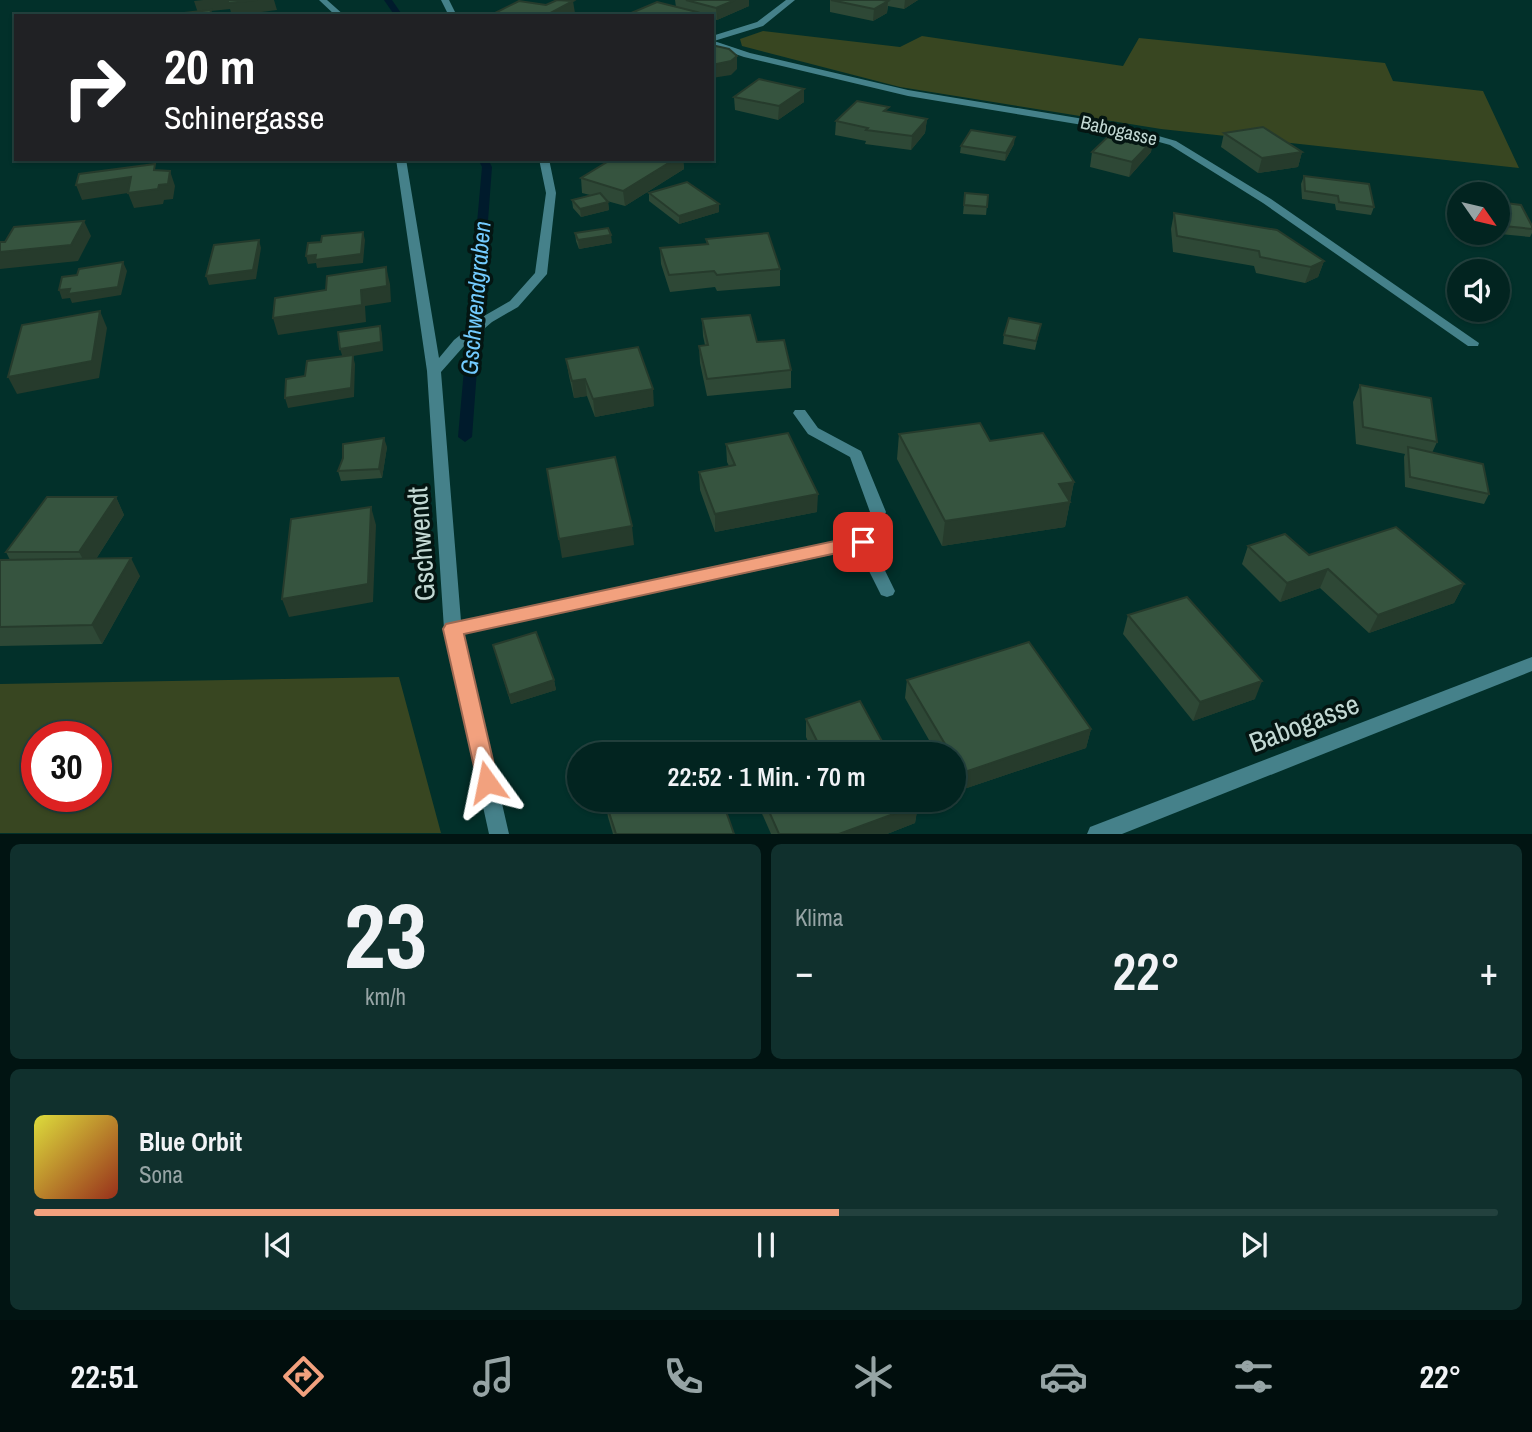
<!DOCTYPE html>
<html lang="de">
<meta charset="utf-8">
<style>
body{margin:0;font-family:"Archivo Narrow",sans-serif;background:#10302d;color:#f1f3f6;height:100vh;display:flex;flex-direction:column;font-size:26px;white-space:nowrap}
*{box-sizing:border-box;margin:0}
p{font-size:23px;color:#96a4a5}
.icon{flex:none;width:38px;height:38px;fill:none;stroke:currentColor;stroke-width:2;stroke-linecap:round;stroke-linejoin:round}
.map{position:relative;height:834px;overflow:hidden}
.panel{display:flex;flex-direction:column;gap:10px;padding:10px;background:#011412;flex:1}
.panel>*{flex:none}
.top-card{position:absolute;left:14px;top:14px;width:700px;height:147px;border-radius:0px;box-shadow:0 2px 5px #0004,0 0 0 2px #23413e;background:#202124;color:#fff;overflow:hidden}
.needle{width:46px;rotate:124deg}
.controls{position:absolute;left:1447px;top:182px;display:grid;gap:14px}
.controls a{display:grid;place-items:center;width:63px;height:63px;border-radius:50%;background:#022420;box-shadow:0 2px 5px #0004,0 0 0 2px #23413e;font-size:35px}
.speed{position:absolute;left:21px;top:721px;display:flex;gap:14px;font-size:35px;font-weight:700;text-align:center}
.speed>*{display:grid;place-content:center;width:91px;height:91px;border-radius:50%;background:#022420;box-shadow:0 2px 5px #0004,0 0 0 2px #23413e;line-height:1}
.speed .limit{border:10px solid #d22;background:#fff;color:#111}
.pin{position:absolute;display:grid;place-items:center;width:60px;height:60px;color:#fff;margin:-30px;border-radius:14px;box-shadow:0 4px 10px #0006}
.me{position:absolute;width:77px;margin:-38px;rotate:348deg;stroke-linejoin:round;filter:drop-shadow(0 0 5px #0008)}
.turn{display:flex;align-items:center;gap:24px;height:147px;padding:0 35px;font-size:32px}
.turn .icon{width:91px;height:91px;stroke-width:2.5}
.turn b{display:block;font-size:49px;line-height:60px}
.big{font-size:52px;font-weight:600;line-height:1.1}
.panel .widget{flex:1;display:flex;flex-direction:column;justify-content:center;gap:10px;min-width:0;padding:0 24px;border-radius:10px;background:#10302d}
.panel .dial{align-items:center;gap:0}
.dial b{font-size:91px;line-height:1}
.song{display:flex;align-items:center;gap:21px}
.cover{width:84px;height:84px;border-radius:10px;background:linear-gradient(135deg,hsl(60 70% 55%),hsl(10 70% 35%))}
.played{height:7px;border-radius:4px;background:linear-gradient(90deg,#f2a17e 55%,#23413e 55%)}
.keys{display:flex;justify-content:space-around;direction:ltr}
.heat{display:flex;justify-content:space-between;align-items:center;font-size:38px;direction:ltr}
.panel .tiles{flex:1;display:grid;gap:10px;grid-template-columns:1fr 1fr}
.widget:last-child{grid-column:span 2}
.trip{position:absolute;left:567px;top:742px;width:399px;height:70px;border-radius:35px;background:#022420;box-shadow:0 2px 5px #0004,0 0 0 2px #23413e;font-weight:600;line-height:70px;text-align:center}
.tab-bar{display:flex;height:112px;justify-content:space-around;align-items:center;background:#010e0d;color:#96a4a5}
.tab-bar .icon{width:49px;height:49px}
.tab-bar .active{color:#f2a17e}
.tab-bar b{font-size:32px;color:#f1f3f6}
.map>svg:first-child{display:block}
</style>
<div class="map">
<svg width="1532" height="834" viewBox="0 0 1532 834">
<rect width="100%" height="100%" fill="#02302a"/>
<g fill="#384621" fill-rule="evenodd">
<polygon points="763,31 900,47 922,36 1123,66 1139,38 1385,63 1393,81 1483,91 1519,168 1161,129 900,87 742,46 740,39"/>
<path d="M399,677L441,833H0V684ZM37,737H96V796H37Z"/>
</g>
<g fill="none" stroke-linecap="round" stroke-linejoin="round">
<g fill="#001b2c" fill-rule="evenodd">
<polygon points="384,0 392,0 403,16 395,16"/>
<polygon points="478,159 488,159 492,167 472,437 465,442 458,437 482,167"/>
</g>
<g fill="#45818a" fill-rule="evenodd">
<polygon points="319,0 327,0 345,16 336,16"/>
<polygon points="441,0 449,0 457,16 449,16"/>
<polygon points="786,0 795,0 763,26 714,41 750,53 908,90 1120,125 1176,141 1271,199 1479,343 1478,346 1468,346 1263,203 1170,145 1119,131 908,96 744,57 712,46 712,36 757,22"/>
<polygon points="396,159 406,159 439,358 454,340 484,316 510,301 535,273 546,193 539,159 549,159 556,193 547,274 518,307 492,322 464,346 441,372 461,621 857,538 870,512 850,457 808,434 793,413 795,410 805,410 818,428 861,451 886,512 871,542 895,591 893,595 887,597 881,595 858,549 463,634 509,834 489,834 444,629 427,371"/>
<polygon points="1532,657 1532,671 1122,834 1087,834 1090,827"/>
</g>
</g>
<g fill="#2e4836">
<polygon points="675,0 749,0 749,6 717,20 712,19 712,16 697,15 629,16 629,14 676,7"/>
<polygon points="830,0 918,0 904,9 888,6 887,13 873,21 830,12"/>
<polygon points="734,97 804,102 778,120 735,110"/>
<polygon points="888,112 927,119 925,133 911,150 865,144 866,141 835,135 836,121"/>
<polygon points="1224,133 1302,152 1298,167 1258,173 1221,147"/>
<polygon points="1014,144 1005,161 960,153 961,146"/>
<polygon points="1092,152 1151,152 1129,177 1090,167"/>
<polygon points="612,159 683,159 684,169 625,206 607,201 608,202 609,210 581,217 573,208 572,200 590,195 582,193 581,178"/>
<polygon points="1304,176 1374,207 1371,215 1336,210 1335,204 1302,199 1301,184"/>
<polygon points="649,193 719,204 719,212 679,224 649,201"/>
<polygon points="965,193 988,195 986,215 963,214"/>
<polygon points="1498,202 1532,226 1532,233 1530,237 1500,234 1498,230"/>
<polygon points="1174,213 1324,261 1318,277 1305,283 1256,273 1254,266 1173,252 1171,229"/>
<polygon points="575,233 612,243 579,249 576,241"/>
<polygon points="706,239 780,269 780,286 717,291 715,287 670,292 661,264 660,248 707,244"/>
<polygon points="702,319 757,342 791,370 791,388 707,396 700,363 699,346 705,345 703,336"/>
<polygon points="1041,324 1035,350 1003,344 1004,335"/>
<polygon points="566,359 654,406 595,417 587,396 574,398 569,376"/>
<polygon points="1360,385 1437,442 1432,453 1489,494 1484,504 1405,487 1404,457 1405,454 1356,444 1353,402"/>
<polygon points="899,434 990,441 1074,482 1065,527 942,546 897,459"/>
<polygon points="726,444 817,512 715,532 700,490 699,472 729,466 727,462"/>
<polygon points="387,447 382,478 341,481 338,471"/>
<polygon points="116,497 124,515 96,559 140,576 102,644 0,646 0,560 10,560 6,552"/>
<polygon points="1248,546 1309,555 1464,584 1454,603 1369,633 1320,588 1280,602 1242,564"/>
<polygon points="1128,615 1255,699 1193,721 1123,634"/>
<polygon points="493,645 554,680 556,690 511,704"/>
<polygon points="907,680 1091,729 1086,748 958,791 954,783 954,754 937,754 905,698"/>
<polygon points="806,719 889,754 813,752 806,737"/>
<polygon points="605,800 734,834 613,834 608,817"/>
<polygon points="756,800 915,800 918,805 915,823 887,834 771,834"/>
</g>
<g fill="#263b2c">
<polygon points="203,0 274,0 277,10 232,16 230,9 211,11 213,16 210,16 198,13 194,1"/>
<polygon points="735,0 749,0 749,6 717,20 716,8"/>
<polygon points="905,0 918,0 904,9"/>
<polygon points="573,1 575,13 569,16 545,16"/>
<polygon points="888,1 887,13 873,21 874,9"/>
<polygon points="737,56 737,69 731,75 712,78 712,65"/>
<polygon points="804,89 804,102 778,120 779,106"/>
<polygon points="927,119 925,133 911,150 912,136"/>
<polygon points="1015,137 1014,144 1005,161 1006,153"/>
<polygon points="1155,138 1151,152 1129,177 1132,162"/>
<polygon points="1302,152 1298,167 1258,173 1262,158"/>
<polygon points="675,159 683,159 684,169 625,206 623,191"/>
<polygon points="170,171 175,186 173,199 164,200 163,204 134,208 128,193 82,200 76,185 131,177 159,185"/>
<polygon points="608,202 609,210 581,217 580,209"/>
<polygon points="719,204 719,212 679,224 679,216"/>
<polygon points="84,221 91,236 78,261 0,269 0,252"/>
<polygon points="363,232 365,240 363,263 317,268 316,263 308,264 306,256 316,255"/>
<polygon points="611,235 612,243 579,249 578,240"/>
<polygon points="259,240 261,248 256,279 209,285 206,276"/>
<polygon points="1324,261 1318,277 1305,283 1311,267"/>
<polygon points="123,262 127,271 121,295 72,303 70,298 62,299 59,290"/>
<polygon points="386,267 390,284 391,302 365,306 366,322 278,335 273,318 361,290"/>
<polygon points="100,311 107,328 99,378 17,394 8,377"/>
<polygon points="380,326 382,334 383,351 353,356 355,364 354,397 288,408 285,398 343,358 340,349"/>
<polygon points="585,379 587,396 574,398 572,381"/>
<polygon points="653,389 654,406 595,417 593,399"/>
<polygon points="384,438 387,447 382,478 379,469"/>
<polygon points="1074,482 1065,527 942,546 945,521 1059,484"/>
<polygon points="818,494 817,512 715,532 715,514"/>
<polygon points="116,497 124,515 89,570 79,552"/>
<polygon points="371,507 376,525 373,602 289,617 282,599"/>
<polygon points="632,526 634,545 562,558 559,539"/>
<polygon points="131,558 140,576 102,644 92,625"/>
<polygon points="1328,569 1320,588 1280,602 1287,583"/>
<polygon points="1464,584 1454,603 1369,633 1378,615"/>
<polygon points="554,680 556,690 511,704 509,695"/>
<polygon points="1262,681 1255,699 1193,721 1200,702"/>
<polygon points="1091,729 1086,748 958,791 962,773"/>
<polygon points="918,805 915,823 887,834 839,834"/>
</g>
<g fill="#36543f" stroke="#263b2c" stroke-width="2">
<polygon points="228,0 257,0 228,3"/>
<polygon points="557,0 573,1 545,16 489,16 519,1 546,5"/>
<polygon points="686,0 735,0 716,8"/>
<polygon points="831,0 882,0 888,1 874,9"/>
<polygon points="657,2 697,12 689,16 635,16 629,14"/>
<polygon points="211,10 210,16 166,16 167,15"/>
<polygon points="716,46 729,49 737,56 731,61 712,65 712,47"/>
<polygon points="759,79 804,89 779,106 734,97"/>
<polygon points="857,101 889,107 884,111 927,119 912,136 866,130 868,128 836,121"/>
<polygon points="1263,127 1302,152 1262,158 1224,133"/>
<polygon points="1116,129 1155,138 1132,162 1092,152"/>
<polygon points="971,130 1015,137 1006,153 961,146"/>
<polygon points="612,159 675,159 623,191 581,178"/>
<polygon points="155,164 154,170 170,171 168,184 159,185 158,189 128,193 131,177 76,185 79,174"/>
<polygon points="1304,176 1369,184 1374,207 1339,202 1338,196 1305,191"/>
<polygon points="687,182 719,204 679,216 649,193"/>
<polygon points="600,193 608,202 580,209 572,200"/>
<polygon points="965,193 988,195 987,207 964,205"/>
<polygon points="1498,202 1521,205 1532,226 1532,229 1504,226 1498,214"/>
<polygon points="1174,213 1277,230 1324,261 1311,267 1260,257 1259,251 1177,236"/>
<polygon points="84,221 71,245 0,252 0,242 5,242 14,227"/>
<polygon points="608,228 611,235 578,240 575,233"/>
<polygon points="363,232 361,254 315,260 316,255 306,256 308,243 321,242 322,236"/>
<polygon points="768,233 780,269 717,275 714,271 669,275 660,248 708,244 706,239"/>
<polygon points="259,240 253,270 206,276 214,245"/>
<polygon points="123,262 118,287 68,294 70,289 59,290 62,277 77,275 79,269"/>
<polygon points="386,267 387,286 361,290 362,305 273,318 275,298 326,290 327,276"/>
<polygon points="100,311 92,361 8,377 22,325"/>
<polygon points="750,315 757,342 784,340 791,370 707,379 699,346 708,345 702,319"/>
<polygon points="1009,318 1041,324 1036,341 1004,335"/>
<polygon points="380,326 381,342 340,349 338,332"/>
<polygon points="638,347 653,389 593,399 585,379 572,381 566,359"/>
<polygon points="353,355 351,388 285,398 286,379 305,376 307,361"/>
<polygon points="1360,385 1431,398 1437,442 1363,427"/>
<polygon points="980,423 990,441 1043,433 1074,482 1059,484 1070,502 945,521 899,434"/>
<polygon points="788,433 818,494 715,514 699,472 735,465 726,444"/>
<polygon points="384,438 379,469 338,471 343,458 343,444"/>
<polygon points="1408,447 1483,464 1489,494 1410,477"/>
<polygon points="615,457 632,526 559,539 547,469"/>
<polygon points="47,497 116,497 79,552 6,552"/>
<polygon points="371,507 368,584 282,599 291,519"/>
<polygon points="1396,527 1464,584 1378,615 1328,569 1287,583 1248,546 1285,534 1309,555"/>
<polygon points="131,558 92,625 0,627 0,560"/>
<polygon points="1187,597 1262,681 1200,702 1128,615"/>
<polygon points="536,632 554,680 509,695 493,645"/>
<polygon points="1029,642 1091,729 962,773 954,759 954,754 951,754 907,680"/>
<polygon points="860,701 889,754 807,754 821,749 806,719"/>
<polygon points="605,800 722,800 734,834 616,834"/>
<polygon points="764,800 915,800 918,805 839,834 779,834"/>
</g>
<polygon fill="#f2a17e" stroke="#9d6952" stroke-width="2" points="863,535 869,537 872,542 869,546 464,634 498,782 495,789 487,792 479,789 443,629 446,624"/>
<g text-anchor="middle" stroke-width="7" stroke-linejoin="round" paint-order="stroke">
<g font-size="19" fill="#c2d8d3" stroke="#041512">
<text transform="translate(1119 130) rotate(13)" y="7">Babogasse</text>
</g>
<g font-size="24" font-style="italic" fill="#73cbff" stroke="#041512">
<text transform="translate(476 298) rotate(-85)" y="8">Gschwendgraben</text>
</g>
<g font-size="28" fill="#c2d8d3" stroke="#041512">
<text transform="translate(421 544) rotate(-94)" y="10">Gschwendt</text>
<text transform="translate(1304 723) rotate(-21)" y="10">Babogasse</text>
</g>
</g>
</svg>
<div class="controls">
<a><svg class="needle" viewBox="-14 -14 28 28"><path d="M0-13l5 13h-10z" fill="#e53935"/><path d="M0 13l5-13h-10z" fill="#96a4a5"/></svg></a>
<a><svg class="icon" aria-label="sound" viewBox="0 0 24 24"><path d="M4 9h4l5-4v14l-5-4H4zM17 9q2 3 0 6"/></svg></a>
</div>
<div class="speed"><div class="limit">30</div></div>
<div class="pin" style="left:863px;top:542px;background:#d93025"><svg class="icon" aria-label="arrive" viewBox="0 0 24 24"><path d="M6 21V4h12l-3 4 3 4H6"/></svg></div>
<svg class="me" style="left:487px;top:782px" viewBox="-20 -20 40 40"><path d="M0-17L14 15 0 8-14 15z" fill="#f2a17e" stroke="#fff" stroke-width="4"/></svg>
<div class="trip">22:52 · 1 Min. · 70 m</div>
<div class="top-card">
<div class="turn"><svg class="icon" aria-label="right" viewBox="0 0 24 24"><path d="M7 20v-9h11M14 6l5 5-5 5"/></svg><div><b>20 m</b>Schinergasse</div></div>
</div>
</div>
<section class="panel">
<div class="tiles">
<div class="widget dial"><b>23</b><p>km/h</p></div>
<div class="widget"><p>Klima</p>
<div class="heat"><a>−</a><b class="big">22°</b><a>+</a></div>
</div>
<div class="widget">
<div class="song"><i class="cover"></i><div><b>Blue Orbit</b><p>Sona</p></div></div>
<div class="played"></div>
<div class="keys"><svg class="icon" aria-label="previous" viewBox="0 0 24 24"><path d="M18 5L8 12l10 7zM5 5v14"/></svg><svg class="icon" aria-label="pause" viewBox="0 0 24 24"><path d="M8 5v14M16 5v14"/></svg><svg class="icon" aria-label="next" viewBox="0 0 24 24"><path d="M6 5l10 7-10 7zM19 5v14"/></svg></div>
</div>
</div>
</section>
<nav class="tab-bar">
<b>22:51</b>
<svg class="icon active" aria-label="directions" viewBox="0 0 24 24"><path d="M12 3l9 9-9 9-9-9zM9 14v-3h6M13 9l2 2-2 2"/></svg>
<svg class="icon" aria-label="music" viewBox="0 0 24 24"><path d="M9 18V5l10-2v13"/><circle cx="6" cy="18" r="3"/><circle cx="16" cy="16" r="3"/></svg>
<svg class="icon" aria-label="phone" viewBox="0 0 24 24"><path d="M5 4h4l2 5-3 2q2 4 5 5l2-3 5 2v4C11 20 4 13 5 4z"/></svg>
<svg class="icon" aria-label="climate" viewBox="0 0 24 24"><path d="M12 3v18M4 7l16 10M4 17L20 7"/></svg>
<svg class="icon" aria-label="car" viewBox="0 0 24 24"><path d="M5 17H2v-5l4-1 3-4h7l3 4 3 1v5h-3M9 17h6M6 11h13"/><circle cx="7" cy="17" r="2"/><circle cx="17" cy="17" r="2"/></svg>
<svg class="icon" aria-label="filters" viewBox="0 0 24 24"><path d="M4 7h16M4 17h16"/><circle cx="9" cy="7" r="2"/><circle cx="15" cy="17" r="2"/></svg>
<b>22°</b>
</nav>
